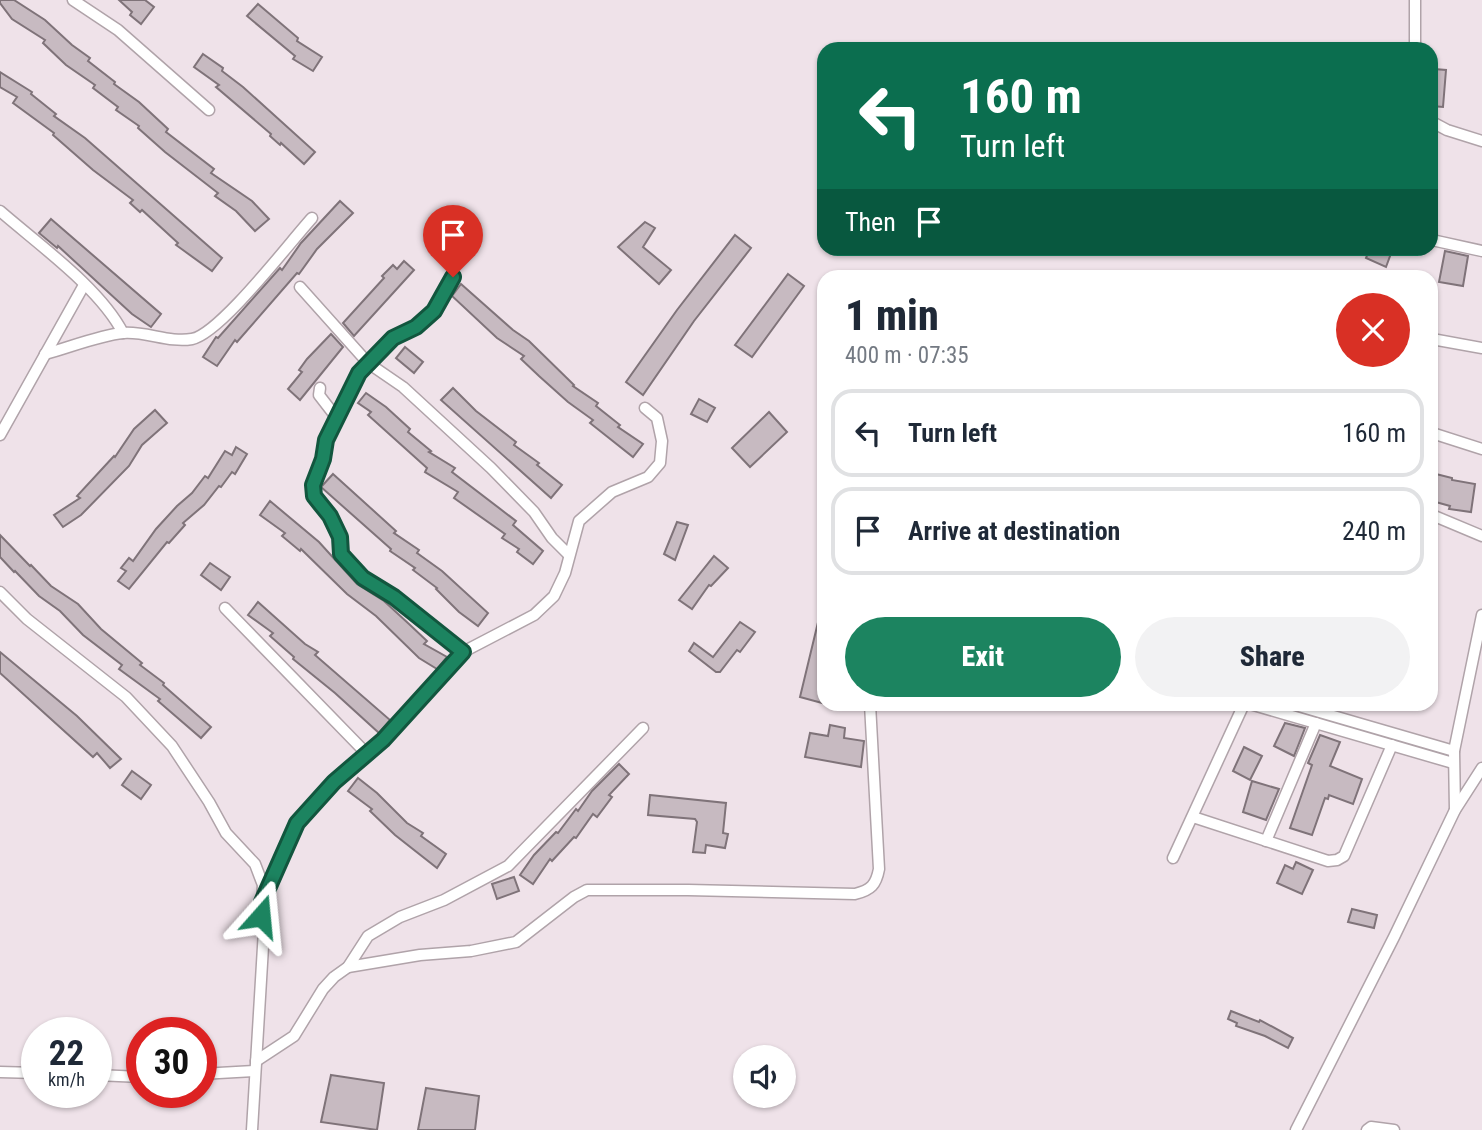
<!DOCTYPE html>
<html lang="en">
<head>
<meta charset="utf-8">
<style>
	:root { --surface:#fff; --page:#f2f2f3; --text:#1f2937; --muted:#747a83; --line:#e0e1e3; --accent:#1c8460 }
	body { margin:0; font-family:"Roboto Condensed",sans-serif; background:var(--page); color:var(--text); height:100vh; display:flex; flex-direction:column; font-size:26px; white-space:nowrap }
	* { box-sizing:border-box; margin:0 }
	p { font-size:23px; color:var(--muted) }
	.icon { flex:none; width:38px; height:38px; fill:none; stroke:currentColor; stroke-width:2; stroke-linecap:round; stroke-linejoin:round }
	.map { position:relative; flex:1; overflow:hidden }
	.drawer { position:absolute; left:817px; top:270px; width:621px; height:441px; display:flex; flex-direction:column; background:var(--surface); border-radius:21px; box-shadow:0 2px 5px #0004 }
	.drawer>* { flex:none }
	.guide { position:absolute; left:817px; top:42px; width:621px; height:214px; border-radius:21px; box-shadow:0 2px 5px #0004; background:#0b6e4f; color:#fff; overflow:hidden }
	.fabs { position:absolute; left:733px; top:1045px; display:grid; gap:14px }
	.fabs a { display:grid; place-items:center; width:63px; height:63px; border-radius:50%; background:var(--surface); box-shadow:0 2px 5px #0004; font-size:35px }
	.speed { position:absolute; left:21px; top:1017px; display:flex; gap:14px; font-size:35px; font-weight:700; text-align:center }
	.speed>* { display:grid; place-content:center; width:91px; height:91px; border-radius:50%; background:var(--surface); box-shadow:0 2px 5px #0004; line-height:1 }
	.speed small { font-size:18px; font-weight:400 }
	.speed .limit { border:10px solid #d22; background:#fff; color:#111 }
	.pin { position:absolute; display:grid; place-items:center; width:60px; height:60px; color:#fff; margin:-72px -30px; border-radius:50% 50% 50% 0; rotate:-45deg; box-shadow:0 0 7px #0007 }
	.pin .icon { rotate:45deg }
	.me { position:absolute; width:77px; margin:-38px; rotate:18deg; stroke-linejoin:round; filter:drop-shadow(0 0 5px #0008) }
	.turn { display:flex; align-items:center; gap:24px; height:147px; padding:0 28px; font-size:32px }
	.turn .icon { width:91px; height:91px; stroke-width:2.5 }
	.turn b { display:block; font-size:49px; line-height:60px }
	.then { display:flex; align-items:center; height:66px; padding:0 28px; background:#0003; gap:14px; font-size:26px }
	.round { display:grid; place-items:center; flex:none; width:74px; height:74px; border-radius:37px; background:var(--page) }
	.overview { display:flex; align-items:center; justify-content:space-between; height:119px; padding:0 28px }
	h1 { font-size:42px; font-weight:800; line-height:52px }
	.action { display:flex; gap:14px; margin-top:auto; padding:14px 28px }
	.action a { flex:1; height:80px; border-radius:42px; background:var(--accent); color:#fff; font-size:28px; font-weight:800; line-height:80px; text-align:center }
	.action a+a { background:var(--page); color:var(--text) }
	ul { padding:0; list-style:none }
	li { display:flex; align-items:center; gap:21px; height:88px; margin:0 14px 10px; padding:0 14px; border:4px solid var(--line); border-radius:21px }
	li div { flex:1 }
	li b { display:block; font-size:26px }
	li em { font-style:normal }
	.map>svg:first-child { display:block }
	.building { fill:#c7bac1; stroke:#7f7379; stroke-width:2 }
	.lines { fill:none; stroke-linecap:round; stroke-linejoin:round }
	.street-casing { stroke:#b0a3a9; stroke-width:13 }
	.street { stroke:#fff; stroke-width:10 }
	.route-casing { stroke:#12563e; stroke-width:18 }
	.route { stroke:#1c8460; stroke-width:12 }
</style>
</head>
<body>
<div class="map">
<svg width="1482" height="1130" viewBox="0 0 1482 1130">
	<rect width="100%" height="100%" fill="#efe2e9"/>
	<g class="building">
		<polygon points="0,0 14,0 45,20 72,45 90,58 88,61 115,82 114,84 139,102 168,129 166,132 214,169 211,173 252,201 269,219 255,231 236,211 215,196 218,193 165,152 138,128 139,126 116,110 118,107 93,88 95,85 66,65 43,43 45,40 12,19 0,3"/>
		<polygon points="119,0 145,0 154,7 141,24 130,15 132,12"/>
		<polygon points="258,4 298,38 297,41 322,57 313,71 293,59 295,56 247,16"/>
		<polygon points="203,54 223,68 222,71 243,87 315,152 304,164 281,143 280,145 270,136 271,134 216,87 219,85 194,67"/>
		<polygon points="1434,69 1446,70 1443,107 1432,106"/>
		<polygon points="0,72 32,92 31,94 56,114 54,116 85,138 222,258 212,271 176,245 178,243 142,210 140,212 130,203 133,200 93,170 53,135 54,133 13,103 17,97 0,87"/>
		<polygon points="340,201 353,213 317,249 299,274 297,273 237,342 235,340 217,366 203,357 216,337 218,338 280,268 282,270 301,243"/>
		<polygon points="51,219 161,314 151,327 132,314 58,246 57,248 39,233"/>
		<polygon points="645,222 655,228 643,247 671,270 659,284 618,247"/>
		<polygon points="735,235 751,248 694,321 643,395 626,382 677,310"/>
		<polygon points="1370,248 1393,248 1386,267 1366,258"/>
		<polygon points="1445,251 1468,256 1463,286 1439,282"/>
		<polygon points="404,261 414,270 354,336 343,323 384,278 382,276 393,265 397,269"/>
		<polygon points="788,274 804,286 752,357 735,345"/>
		<polygon points="461,284 513,330 529,341 574,385 573,386 598,403 596,406 620,425 618,427 643,444 633,457 590,423 593,420 568,402 539,376 521,359 524,356 497,338 452,296"/>
		<polygon points="331,334 343,347 300,400 288,389 302,372 299,370 307,359"/>
		<polygon points="405,347 423,362 414,373 396,358"/>
		<polygon points="453,388 476,411 516,442 514,445 539,463 537,465 562,485 551,498 441,400"/>
		<polygon points="366,393 386,407 410,429 408,432 431,451 429,452 455,468 452,472 516,521 513,525 543,551 533,564 517,552 519,549 502,538 505,534 454,498 458,492 425,472 427,468 368,415 371,412 358,403"/>
		<polygon points="699,399 715,408 707,422 691,414"/>
		<polygon points="155,410 167,423 142,445 129,466 81,515 63,527 54,515 80,498 77,496 114,456 115,457 134,429"/>
		<polygon points="769,412 787,432 750,467 732,448"/>
		<polygon points="236,447 247,454 235,474 232,472 221,487 219,486 204,505 183,523 185,525 169,543 167,542 129,589 118,581 126,571 121,568 129,558 133,561 156,529 177,506 192,493 205,476 208,478 225,451 232,455"/>
		<polygon points="1432,473 1452,478 1452,480 1475,484 1471,512 1449,509 1450,506 1432,501"/>
		<polygon points="333,474 396,531 394,533 419,550 417,553 442,571 488,613 478,626 459,612 436,589 437,588 413,570 415,568 390,551 391,549 321,487"/>
		<polygon points="270,501 319,542 357,584 384,601 409,624 427,641 424,644 447,657 437,669 419,658 376,616 347,594 301,549 300,551 282,536 285,533 260,515"/>
		<polygon points="677,522 688,525 675,560 664,554"/>
		<polygon points="0,535 30,566 31,565 51,586 78,604 101,629 142,663 140,665 164,683 163,685 211,727 201,738 158,701 160,699 119,669 122,665 83,635 60,611 39,596 15,571 14,572 0,557"/>
		<polygon points="714,556 728,568 711,586 709,585 692,609 679,600"/>
		<polygon points="210,563 230,577 221,590 201,575"/>
		<polygon points="258,602 305,644 318,652 315,655 390,720 379,733 335,693 293,659 294,657 270,636 273,633 248,615"/>
		<polygon points="820,614 824,615 824,693 822,703 800,697"/>
		<polygon points="740,622 755,632 740,652 737,650 720,672 716,672 689,651 694,643 713,657"/>
		<polygon points="0,652 77,716 121,759 110,768 97,753 93,757 0,673"/>
		<polygon points="1285,723 1305,728 1294,756 1274,746"/>
		<polygon points="830,725 845,728 844,738 864,741 861,767 805,757 810,733 828,736"/>
		<polygon points="1320,735 1340,742 1330,766 1362,779 1353,804 1329,795 1328,799 1325,798 1312,835 1290,828 1312,765 1308,763"/>
		<polygon points="1244,747 1262,756 1250,780 1233,771"/>
		<polygon points="619,764 629,774 609,795 612,797 597,817 593,814 576,838 574,837 552,861 550,859 533,884 520,875 534,855 556,832 558,833 576,809 578,811 592,791"/>
		<polygon points="132,771 151,785 141,799 122,785"/>
		<polygon points="358,778 377,793 407,823 423,833 421,836 446,854 437,868 395,835 370,811 372,809 348,791"/>
		<polygon points="1252,781 1279,789 1266,820 1243,812"/>
		<polygon points="650,795 726,803 723,833 728,834 725,848 706,845 705,853 693,852 697,822 695,819 648,815"/>
		<polygon points="1296,862 1313,870 1302,894 1277,883 1285,865 1293,869"/>
		<polygon points="514,877 519,891 497,899 492,884"/>
		<polygon points="1352,909 1377,915 1374,928 1348,922"/>
		<polygon points="1231,1011 1259,1022 1260,1020 1293,1038 1288,1048 1265,1036 1236,1026 1237,1023 1228,1019"/>
		<polygon points="331,1075 384,1083 377,1130 321,1122"/>
		<polygon points="426,1088 479,1096 475,1130 418,1130"/>
	</g>
	<g class="lines">
		<defs>
			<g id="street">
				<polyline points="73,0 118,30 209,110"/>
				<polyline points="1415,0 1415,49"/>
				<polyline points="1432,122 1447,130 1482,141"/>
				<path d="M0 211C39 245 100 288 123 333"/>
				<polyline points="1432,240 1482,251"/>
				<polyline points="453,277 434,311 416,327 393,338 359,373 326,440 323,459 313,485 314,496 330,516 340,537 341,554 363,578 394,597 463,652"/>
				<polyline points="300,287 368,363 403,387 491,468 534,512 552,538 569,555"/>
				<polyline points="1432,339 1482,348"/>
				<path d="M45 354C68 348 100 335 123 333 146 331 169 343 192 339 220 334 290 242 312 218"/>
				<polyline points="320,388 319,395 336,417"/>
				<polyline points="1432,433 1482,449"/>
				<polyline points="0,435 84,285"/>
				<polyline points="1432,515 1482,536"/>
				<polyline points="0,592 27,619 126,697 172,746 209,802 226,833 255,864 263,885 261,916 264,930 252,1130"/>
				<polyline points="225,608 366,753"/>
				<polyline points="1250,704 1453,763"/>
				<polyline points="1292,704 1454,751"/>
				<polyline points="1455,810 1454,751 1482,615"/>
				<polyline points="1193,817 1328,861 1337,860 1344,856 1392,745"/>
				<polyline points="1266,841 1316,723"/>
				<polyline points="1173,858 1244,704"/>
				<polyline points="262,902 297,823 334,782 383,740 463,652 534,615 554,596 565,573 579,521 612,492 648,477 660,463 662,441 657,418 645,408"/>
				<path d="M348 967 420 955 471 951 516 942 574 897 587 890H688L855 894C871 890 876 885 879 869L870 704"/>
				<polyline points="256,1061 294,1036 323,989 334,977 348,967 368,936 400,917 444,900 508,866 643,728"/>
				<polyline points="0,1072 37,1073"/>
				<polyline points="201,1074 254,1071"/>
				<polyline points="96,1075 142,1077"/>
				<polyline points="1296,1130 1394,937 1455,810 1482,768"/>
				<polyline points="1367,1130 1371,1127 1394,1130"/>
			</g>
		</defs>
		<use href="#street" class="street-casing"/>
		<use href="#street" class="street"/>
	</g>
	<g class="lines">
		<defs>
			<polyline id="route" points="261,916 262,902 297,823 334,782 383,740 463,652 394,597 363,578 341,554 340,537 330,516 314,496 313,485 323,459 326,440 359,373 393,338 416,327 434,311 453,277"/>
		</defs>
		<use href="#route" class="route-casing"/>
		<use href="#route" class="route"/>
	</g>
</svg>
<div class="fabs">
<a><svg class="icon" aria-label="sound" viewBox="0 0 24 24"><path d="M4 9h4l5-4v14l-5-4H4zM17 9q2 3 0 6"/></svg></a>
</div>
<div class="speed"><div>22<small>km/h</small></div><div class="limit">30</div></div>
<div class="pin" style="left:453px;top:277px;background:#d93025"><svg class="icon" aria-label="arrive" viewBox="0 0 24 24"><path d="M6 21V4h12l-3 4 3 4H6"/></svg></div>
<svg class="me" style="left:261px;top:916px" viewBox="-20 -20 40 40"><path d="M0-17L14 15 0 8-14 15z" fill="#1c8460" stroke="#fff" stroke-width="4"/></svg>
<div class="guide">
<div class="turn"><svg class="icon" aria-label="left" viewBox="0 0 24 24"><path d="M17 20v-9H6M10 6l-5 5 5 5"/></svg><div><b>160 m</b>Turn left</div></div>
<div class="then">Then<svg class="icon" aria-label="arrive" viewBox="0 0 24 24"><path d="M6 21V4h12l-3 4 3 4H6"/></svg></div>
</div>
<section class="drawer">
<div class="overview"><div><h1>1 min</h1><p>400 m · 07:35</p></div><a class="round" style="background:#d93025;color:#fff"><svg class="icon" aria-label="close" viewBox="0 0 24 24"><path d="M6 6l12 12M18 6L6 18"/></svg></a></div>
<ul>
<li><svg class="icon" aria-label="left" viewBox="0 0 24 24"><path d="M17 20v-9H6M10 6l-5 5 5 5"/></svg><div><b>Turn left</b></div><em>160 m</em></li>
<li><svg class="icon" aria-label="arrive" viewBox="0 0 24 24"><path d="M6 21V4h12l-3 4 3 4H6"/></svg><div><b>Arrive at destination</b></div><em>240 m</em></li>
</ul>
<div class="action"><a>Exit</a><a>Share</a></div>
</section>
</div>
</body>
</html>
